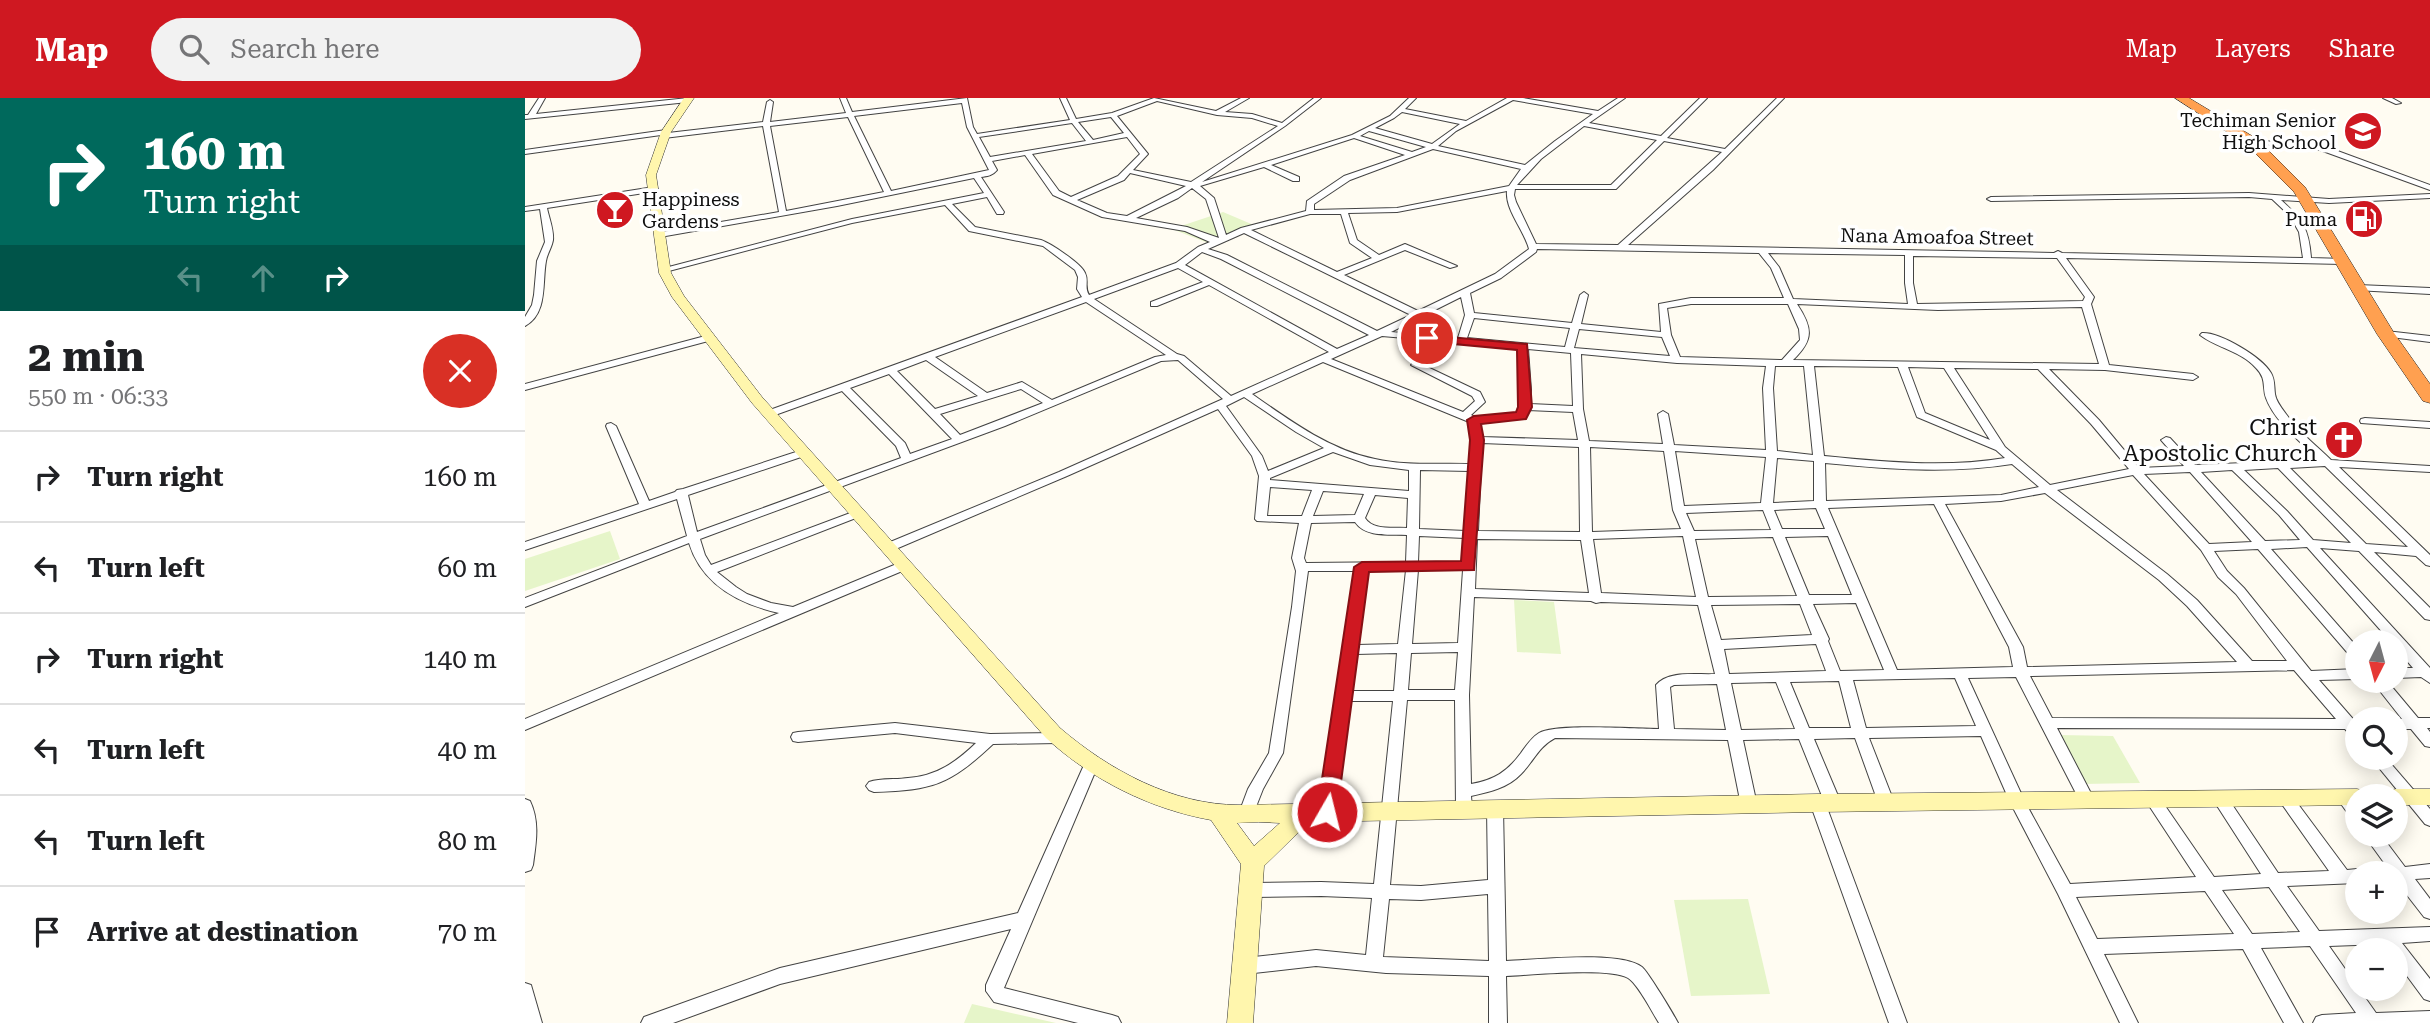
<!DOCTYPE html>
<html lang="en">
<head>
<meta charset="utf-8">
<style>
	:root { --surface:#fff; --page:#f2f2f2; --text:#202124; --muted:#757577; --line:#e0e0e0; --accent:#cf1821 }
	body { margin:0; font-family:"Roboto Serif",serif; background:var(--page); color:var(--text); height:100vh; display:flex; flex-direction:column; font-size:26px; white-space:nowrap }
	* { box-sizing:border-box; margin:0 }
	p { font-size:23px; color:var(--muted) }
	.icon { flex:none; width:38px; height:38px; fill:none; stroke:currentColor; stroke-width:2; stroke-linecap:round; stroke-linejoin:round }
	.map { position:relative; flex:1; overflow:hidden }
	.side { display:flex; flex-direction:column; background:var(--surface); width:525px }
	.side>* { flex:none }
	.top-card { background:#00695c; color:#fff; overflow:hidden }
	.needle { width:46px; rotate:186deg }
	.controls { position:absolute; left:1820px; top:532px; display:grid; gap:14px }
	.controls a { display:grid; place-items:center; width:63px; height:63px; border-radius:50%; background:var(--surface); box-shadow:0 4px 18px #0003; font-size:35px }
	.pin { position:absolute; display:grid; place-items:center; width:60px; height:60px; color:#fff; margin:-30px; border:4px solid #fff; border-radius:50%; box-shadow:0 2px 7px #0007 }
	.me { position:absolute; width:77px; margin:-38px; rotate:8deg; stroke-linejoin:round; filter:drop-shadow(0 0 5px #0008) }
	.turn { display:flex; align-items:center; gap:24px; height:147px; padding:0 28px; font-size:32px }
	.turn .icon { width:91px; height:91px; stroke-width:2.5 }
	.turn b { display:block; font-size:49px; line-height:60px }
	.lanes { display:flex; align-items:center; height:66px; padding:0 28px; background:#0003; justify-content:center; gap:35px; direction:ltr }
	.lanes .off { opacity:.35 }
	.round { display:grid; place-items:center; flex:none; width:74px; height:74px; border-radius:37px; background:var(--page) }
	.head { display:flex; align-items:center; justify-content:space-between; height:119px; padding:0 28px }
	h1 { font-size:42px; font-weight:700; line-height:52px }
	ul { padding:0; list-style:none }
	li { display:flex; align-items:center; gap:21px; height:91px; padding:0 28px; border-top:2px solid var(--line) }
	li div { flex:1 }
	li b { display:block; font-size:26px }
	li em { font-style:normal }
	header { display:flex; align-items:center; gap:42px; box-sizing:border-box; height:98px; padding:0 35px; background:var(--accent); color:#fff }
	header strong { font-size:33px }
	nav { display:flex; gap:38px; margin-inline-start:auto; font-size:24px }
	.search { width:490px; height:63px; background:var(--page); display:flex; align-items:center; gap:18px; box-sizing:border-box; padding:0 24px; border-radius:38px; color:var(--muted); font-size:26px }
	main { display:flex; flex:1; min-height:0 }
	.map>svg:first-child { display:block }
	.pitch { fill:#e6f5c9 }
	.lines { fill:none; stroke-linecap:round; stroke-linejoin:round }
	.street-casing { stroke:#434343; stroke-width:2 }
	.secondary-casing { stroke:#323232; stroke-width:1 }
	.highway-casing { stroke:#212121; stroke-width:1 }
	.street { fill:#fff; fill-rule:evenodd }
	.secondary { fill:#fff6ad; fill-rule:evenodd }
	.highway { fill:#ffa050; fill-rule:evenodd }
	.route { fill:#cf1821; stroke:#871015; stroke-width:2 }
	.labels { text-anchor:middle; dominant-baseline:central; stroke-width:7; stroke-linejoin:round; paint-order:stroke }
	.far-poi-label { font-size:19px; fill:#101010; stroke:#fff; text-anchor:end }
	.far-street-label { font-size:19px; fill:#101010; stroke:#fff }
	.poi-label { font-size:23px; fill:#101010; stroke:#fff; text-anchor:end }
</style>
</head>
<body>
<header>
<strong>Map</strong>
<div class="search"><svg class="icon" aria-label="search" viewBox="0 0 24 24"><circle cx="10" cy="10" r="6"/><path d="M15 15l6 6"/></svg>Search here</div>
<nav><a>Map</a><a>Layers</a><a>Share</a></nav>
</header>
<main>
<section class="side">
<div class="top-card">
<div class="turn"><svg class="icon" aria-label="right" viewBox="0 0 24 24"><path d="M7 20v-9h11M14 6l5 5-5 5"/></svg><div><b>160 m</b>Turn right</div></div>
<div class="lanes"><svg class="icon off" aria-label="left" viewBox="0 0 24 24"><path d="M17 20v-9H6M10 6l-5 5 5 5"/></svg><svg class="icon off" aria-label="ahead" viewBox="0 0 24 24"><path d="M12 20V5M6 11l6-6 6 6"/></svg><svg class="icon" aria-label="right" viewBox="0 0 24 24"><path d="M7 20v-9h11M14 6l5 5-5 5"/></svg></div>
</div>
<div class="head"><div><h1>2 min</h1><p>550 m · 06:33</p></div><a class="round" style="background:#d93025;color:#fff"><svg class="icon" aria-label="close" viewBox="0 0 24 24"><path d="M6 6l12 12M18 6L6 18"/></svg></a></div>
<ul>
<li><svg class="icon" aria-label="right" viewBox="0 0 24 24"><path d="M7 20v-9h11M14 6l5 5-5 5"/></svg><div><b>Turn right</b></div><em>160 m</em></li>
<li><svg class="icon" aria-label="left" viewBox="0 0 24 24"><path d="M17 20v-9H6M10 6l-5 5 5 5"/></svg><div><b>Turn left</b></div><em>60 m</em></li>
<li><svg class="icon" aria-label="right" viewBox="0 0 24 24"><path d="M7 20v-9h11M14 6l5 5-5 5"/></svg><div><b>Turn right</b></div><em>140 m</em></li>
<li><svg class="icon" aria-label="left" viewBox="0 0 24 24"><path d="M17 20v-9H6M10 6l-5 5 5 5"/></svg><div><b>Turn left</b></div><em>40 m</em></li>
<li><svg class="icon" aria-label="left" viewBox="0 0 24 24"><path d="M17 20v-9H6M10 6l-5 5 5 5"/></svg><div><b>Turn left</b></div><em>80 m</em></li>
<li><svg class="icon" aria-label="arrive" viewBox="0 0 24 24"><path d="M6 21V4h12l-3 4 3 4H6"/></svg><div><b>Arrive at destination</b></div><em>70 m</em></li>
</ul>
</section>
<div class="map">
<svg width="1905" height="925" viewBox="0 0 1905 925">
	<rect width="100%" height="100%" fill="#fffcf2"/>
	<g class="pitch">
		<polygon points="698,114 731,128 683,145 647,131"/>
		<polygon points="85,433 95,461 0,493 0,461"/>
		<polygon points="989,502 1029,504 1036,556 992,554"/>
		<polygon points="1534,637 1588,638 1615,685 1557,686"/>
		<polygon points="1223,801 1245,896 1166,898 1149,802"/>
		<polygon points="447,906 531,925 439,925"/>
	</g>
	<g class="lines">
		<defs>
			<g id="street">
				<polygon points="14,0 20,0 11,16 163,0 166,2 163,4 0,21 0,17 3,17"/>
				<path d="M315 0H321L327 14 442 0 448 29 452 36 545 22 535 0H541L551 21 587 15 629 0 691 13 716 0H724L700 14 727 16 757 25 789 0H796L760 28 677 84 827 37 865 18 884 0H891L880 11 941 23 982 0H998L1073 13 1093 0H1100L1064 25 1136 38 1175 0H1182L1142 40 1200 51 1252 0H1259L1188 72 1103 147 1529 155 1533 153 1537 155 1778 160 1774 134 1765 118 1747 101 1724 99 1466 103 1462 101 1466 99 1724 95 1804 101 1905 96V100L1804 105 1756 102C1777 121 1784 130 1786 160L1820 161 1821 163 1817 166 1541 160 1569 199 1566 206 1584 267 1668 276 1673 279 1668 282 1580 272 1524 271 1574 322 1614 370 1659 368 1636 342 1641 339 1645 340 1670 367 1794 362C1777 345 1749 323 1741 300 1737 289 1742 281 1731 270 1716 253 1692 250 1675 237L1677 235C1695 234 1737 259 1746 275 1750 282 1749 288 1750 296 1751 304 1759 313 1764 320 1775 335 1793 349 1806 362L1905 368V374L1814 369 1905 457V468L1901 467 1891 458 1849 454 1905 510V522L1900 521 1834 453 1795 450 1905 570V585L1896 579 1871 580V570H1888L1871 550V544H1866L1782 449 1746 451 1832 549V562L1827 560 1733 451 1689 453 1702 473 1719 490 1786 573 1832 571V581L1794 582 1828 621H1832V640L1827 639 1820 631 1532 630 1570 703 1567 707 1562 709 1557 707 1491 579 1443 580 1500 704 1545 786 1671 779 1621 703 1624 699 1629 697 1634 699 1689 779 1736 776 1689 703 1692 699 1697 697 1702 699 1753 775 1804 773 1754 702 1757 698 1762 696 1767 698 1822 772 1832 771 1839 775H1832V785L1762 788 1794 833 1905 829V843L1877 845 1905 881V903L1899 901 1871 863V852H1863L1858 846 1804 848 1832 888V891H1834L1851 915 1905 913V925H1788L1791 919 1797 917 1831 915 1785 848 1736 850 1778 925H1759L1718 851 1579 856 1613 925H1595L1533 796 1485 704 1456 638 1344 640 1369 704 1366 708 1361 710 1356 708 1353 704 1330 640 1289 641 1316 705 1313 709 1308 711 1301 707 1382 925H1364L1285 705 1288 701 1293 699 1299 703 1274 641 1218 642 1232 707 1229 711 1224 713 1219 711 1216 707 1203 642 1030 640C1014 648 1008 664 996 676 983 690 964 694 946 698L947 710 944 714 939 716 934 714 931 710 930 602H882L865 787 896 788 963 782 962 710 965 706 970 704 975 706 978 710 981 863C1010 862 1095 852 1117 869 1123 874 1149 917 1153 925H1134C1127 914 1113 886 1103 880 1085 869 1005 877 981 878L982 925H964V878L861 875 791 868 720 876 714 873 711 868 714 863 720 860 791 852 841 857 847 800 796 798 726 799 720 797 718 792 720 787 726 785 796 784 849 786 868 603H825L810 714 807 718 802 720 797 718 794 714 830 473H783L758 655 738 691 727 719 722 721 717 719 714 715 723 691 744 655 767 509 771 473 767 460 774 425 732 423 730 421 734 378 727 358 693 311 542 378 366 453 362 454 356 450 358 447 534 374 698 301 653 262 636 263 480 328 175 441 180 457 186 467 328 414H336L338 416 336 418 192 474 211 489 222 496 246 505 268 509 374 465 378 464 384 468 382 471 0 632V621L254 515C214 506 177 487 164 445L0 509V500L162 438 152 401 0 452V444L114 406 81 328 82 326 86 325 91 328 124 403 150 394 152 392 158 391 274 353H282L283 355 282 357 163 397 172 434 376 360 371 348 317 293 250 317H242V313L557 199 552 191 553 179 550 172 518 148 444 133 420 107 327 125 140 174 136 171 327 121 459 95 449 80 312 108 135 139H132V135L254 114 238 28 139 40 137 39 136 37 0 56V52L141 32 143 33V35L238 24 242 4 245 2 248 4 245 24 321 15ZM988 2 1068 16 1030 43 1000 67 913 48 931 33ZM632 3 692 17 727 20 753 28 666 84 608 72 623 56 592 18ZM437 5 442 29 464 72 366 93 329 18ZM877 14 935 26 907 46 850 30 869 20ZM323 19 359 94 261 113 245 28ZM586 19 599 35 568 42 553 24ZM547 25 561 43 465 59 454 39ZM1059 28 1132 42 1086 87H992L1016 61ZM844 33 901 49 887 54 835 38ZM602 39 615 56 593 78 546 99 534 93 507 56ZM829 40 880 57 819 78 782 103 781 113 716 130 701 137 689 100 675 88 739 69 768 83H774V79L746 67ZM1139 43 1197 54 1093 147 1011 146 991 104 989 97 990 91H1091ZM908 51 996 71 984 88 872 110 789 112V106L825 82ZM500 57 528 97 577 119 660 133 685 144 673 149 651 165 564 197C559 189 564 183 560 175 557 166 525 145 516 142L450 129 427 106 462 99 472 116H478L479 114 456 79C462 78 467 78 472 72L467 63ZM605 75 661 88 602 118 582 115 552 102 599 82ZM667 90 681 101 694 140 662 129 611 120 653 100ZM982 93C980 112 999 132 1004 151L970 176 893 213 819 177 880 152 925 170 932 168 880 146 854 157 832 142 823 115 872 114ZM785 116H816L825 145 847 160 812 174 726 132ZM719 135 886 217 852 233 702 157 683 151ZM1012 151 1234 155 1246 170 1259 200H1166L1134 206 1136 234 1056 226 1063 197 1059 194 1055 197 1047 225 949 215 945 195 976 180 1011 154ZM677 154 696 161 844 237 812 251 660 167ZM1243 155 1380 157V185L1383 206 1268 201 1254 169ZM1388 158 1532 160 1560 199 1558 203 1392 206 1388 185ZM653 170 678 184 626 204V208H632L684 187 804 254 706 298 659 258 652 256 569 201ZM936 199 940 217 933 240 866 234ZM561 204 641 257 630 259 527 302 497 284 462 295 410 259ZM1166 206H1263L1274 231 1275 242 1257 262 1155 259 1146 237 1142 210ZM1272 206 1413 212 1557 209 1574 266 1268 262C1289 242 1288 230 1272 206ZM949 220 1045 230 1040 249 942 240ZM1054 231 1137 239 1145 258 1049 250ZM857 238 993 250 996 292 992 315 950 319 946 317 960 304 955 294 894 265H888L886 267 947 298 950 303 938 314 806 261ZM1003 251 1046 255 1048 308 1005 306 1006 292ZM1056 256 1152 265 1241 268 1238 290 1241 352 1149 347 1143 316 1138 313 1133 316 1138 346 1064 343 1058 311ZM401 262 453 298 410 311 372 273ZM798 264 944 324 947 342 945 366C912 365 881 368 850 361 805 352 764 322 727 296ZM1250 268H1279L1288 357 1252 353 1248 290ZM1289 268 1373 269 1392 319 1471 352 1480 360C1420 370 1360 364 1299 358ZM1383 269 1419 270 1465 342 1400 315ZM1429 270 1513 271 1566 326 1604 371 1525 387 1480 349ZM364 276 427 341 385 356 380 345 325 290ZM496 291 518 305 435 337 415 316ZM719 299 771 334 799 350 743 373 737 358 701 308ZM1003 312 1048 314 1053 342 957 339 955 325 1000 320ZM957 345 1054 349 1055 434 953 433ZM1065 349 1139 353 1148 412 1156 431 1067 434ZM1150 353 1241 359 1236 405 1159 408ZM808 354 845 367 884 372V393L745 382V380ZM1252 360 1289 363V403L1248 405ZM1300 365C1362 371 1424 376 1487 366L1514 389 1476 397 1301 403ZM1800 368 1883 449 1841 446 1765 370ZM1753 370 1826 445 1788 442 1762 413 1719 372ZM895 372 945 373 941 433 894 431ZM1707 372 1754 417 1775 442 1740 443 1676 374ZM1665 374 1727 444 1684 446 1619 376ZM1608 377 1676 452 1693 479 1711 496 1762 563H1727L1672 502 1642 476 1532 392ZM745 389 787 392 777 418H742ZM798 393 839 396 830 417 788 418ZM1520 395 1634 482 1662 508 1712 564 1502 569 1498 549 1420 406 1476 403ZM850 397 883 400 882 430C869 429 848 433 840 420ZM1409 406 1484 549 1488 569 1372 572 1303 410ZM1291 410 1300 431H1257L1249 412ZM1238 412 1246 432 1169 433 1161 415ZM830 424C841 440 865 436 882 437L881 464 781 465 779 460 786 425ZM894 438 940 440 939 464H893ZM1158 438 1171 499 1076 495 1068 441ZM1303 438 1327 497H1284L1260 439ZM1248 439 1272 498 1183 499 1170 441ZM952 441 1056 442 1064 495 950 491ZM881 472 873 546 832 547 843 473ZM893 472H938L933 545 887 546ZM949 499 1066 503 1071 505 1076 504 1173 507 1190 576C1171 577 1144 572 1131 587L1134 631C1110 631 1032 625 1014 635 1006 640 1001 648 996 655 982 674 969 682 946 686L944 597ZM1331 505 1359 572 1315 573 1303 543 1304 541 1288 506ZM1275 506 1287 537 1196 542 1186 507ZM1291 546 1301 573 1204 576 1199 551ZM933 554 930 592H883L886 555ZM872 555 869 593H826L831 556ZM1769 572 1811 621 1527 620 1505 578ZM1430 580 1451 628 1341 630 1328 582ZM1314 583 1326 630H1284L1265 584ZM1251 584 1270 631 1216 632 1206 585ZM1192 586 1201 632 1149 631 1145 589 1149 587ZM1744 789 1775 834 1727 836 1697 792ZM1680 793 1709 836 1572 841 1551 799ZM963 796 964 863 858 859 864 801 896 802Z"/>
				<polygon points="1858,0 1867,0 1876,5 1871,6"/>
				<polygon points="1727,42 1799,48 1905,87 1905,92 1795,52 1725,45 1723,44"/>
				<path d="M129 89 133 91 132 93 22 110C24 120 29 132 28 142 27 149 22 156 21 163 17 184 23 216 0 228V219L7 207 9 197 12 163 20 144 15 111 0 113V109Z"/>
				<polygon points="1833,187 1905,190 1905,196 1830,192 1829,190"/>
				<polygon points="1861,233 1905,238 1905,244 1858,238 1858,234"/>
				<polygon points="184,237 189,240 187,242 0,292 0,286"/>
				<polygon points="1840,320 1905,324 1905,330 1836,325 1835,323 1836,321"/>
				<polygon points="1847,583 1862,583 1893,620 1905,620 1905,630 1902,630 1905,634 1905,649 1900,648 1886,631 1871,631 1869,621 1877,621"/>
				<path d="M370 625 465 636 533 635 538 636 540 640 538 644 533 645 468 646C424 687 409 692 349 694L344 692 341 688 344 684C356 680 370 682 383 680 412 678 431 664 451 645L370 635 273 644 268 643 266 639 268 635 273 634Z"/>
				<polygon points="1846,660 1861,660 1905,711 1905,728 1900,726"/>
				<polygon points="566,661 571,663 573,667 479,890 587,917 593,919 596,925 553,925 469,904 461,893 461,887 486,831 255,886 148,925 116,925 119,919 255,870 493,815 559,667 561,663"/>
				<path d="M1819 693C1833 698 1832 711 1832 723L1827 721 1811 699 1814 695Z"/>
				<path d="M0 701 5 703C15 724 11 745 8 767L6 772 0 774Z"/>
				<polygon points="1839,737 1856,737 1880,769 1905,766 1905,780 1890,781 1905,801 1905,821 1899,819 1871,783 1871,775 1863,775 1865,773"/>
				<polygon points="0,885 6,887 17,925 0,925"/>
			</g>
			<g id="secondary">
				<path d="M159 0H169L146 34 131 77 146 175 159 198 237 299 535 630C584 672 648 707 714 707L1293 696 1832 691 1840 693 1842 698H1832V707L1293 714 784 724 739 768 728 925H702L716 766 686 722C625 711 567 682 521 640L227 305 147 199 134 175 121 77 136 34ZM734 724 755 725 729 748 712 725Z"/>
				<polygon points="1871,691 1905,691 1905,707 1871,707 1871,698 1861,698 1863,693"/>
			</g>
			<polygon id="highway" points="1650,0 1664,0 1732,41 1780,89 1869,235 1905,286 1905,305 1898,303 1852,236 1769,94 1722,47"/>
		</defs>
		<use href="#street" class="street-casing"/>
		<use href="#secondary" class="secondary-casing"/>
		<use href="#highway" class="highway-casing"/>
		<use href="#street" class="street"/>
		<use href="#secondary" class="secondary"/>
		<use href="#highway" class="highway"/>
	</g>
	<polygon class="route" points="902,237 1002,246 1007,309 1001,321 956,326 959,342 949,472 844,474 812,714 809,720 802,722 795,720 792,714 829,469 837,464 936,463 945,342 942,322 949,318 991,314 993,309 992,252 897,243 897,238"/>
	<defs>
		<symbol id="school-disc" viewBox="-11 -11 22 22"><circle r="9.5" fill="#cf1821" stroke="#fff"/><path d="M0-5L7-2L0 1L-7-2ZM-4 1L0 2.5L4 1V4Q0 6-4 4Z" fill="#fff"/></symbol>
		<symbol id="bar-disc" viewBox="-11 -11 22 22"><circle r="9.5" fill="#cf1821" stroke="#fff"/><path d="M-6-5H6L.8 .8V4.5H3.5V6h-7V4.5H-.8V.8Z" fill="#fff"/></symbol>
		<symbol id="fuel-disc" viewBox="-11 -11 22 22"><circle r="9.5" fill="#cf1821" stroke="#fff"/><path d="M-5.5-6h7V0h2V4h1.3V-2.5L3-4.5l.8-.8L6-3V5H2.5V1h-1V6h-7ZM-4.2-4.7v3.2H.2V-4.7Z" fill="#fff"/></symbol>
		<symbol id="church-disc" viewBox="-11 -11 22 22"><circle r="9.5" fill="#cf1821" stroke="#fff"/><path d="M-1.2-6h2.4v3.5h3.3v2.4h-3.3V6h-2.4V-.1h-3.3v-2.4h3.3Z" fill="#fff"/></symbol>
	</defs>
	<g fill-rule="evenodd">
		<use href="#school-disc" x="1816" y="11" width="44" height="44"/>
		<use href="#bar-disc" x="68" y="90" width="44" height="44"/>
		<use href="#fuel-disc" x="1817" y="99" width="44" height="44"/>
		<use href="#church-disc" x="1797" y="320" width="44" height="44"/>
	</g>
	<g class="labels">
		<g class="far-poi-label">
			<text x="1811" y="22">Techiman Senior<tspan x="1811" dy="22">High School</tspan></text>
			<text x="117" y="101" text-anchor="start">Happiness<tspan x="117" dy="22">Gardens</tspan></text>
			<text x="1812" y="121">Puma</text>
		</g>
		<g class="far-street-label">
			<text transform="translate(1412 139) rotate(1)">Nana Amoafoa Street</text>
		</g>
		<g class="poi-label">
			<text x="1792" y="329">Christ<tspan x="1792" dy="26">Apostolic Church</tspan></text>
		</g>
	</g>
</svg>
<div class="controls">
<a><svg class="needle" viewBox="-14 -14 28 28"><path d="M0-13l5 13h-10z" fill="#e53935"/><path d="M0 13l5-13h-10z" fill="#757577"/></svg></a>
<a><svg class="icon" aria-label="search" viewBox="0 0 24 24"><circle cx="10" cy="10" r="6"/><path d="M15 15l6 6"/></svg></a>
<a><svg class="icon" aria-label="layers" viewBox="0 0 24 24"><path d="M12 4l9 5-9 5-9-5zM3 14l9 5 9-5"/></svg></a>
<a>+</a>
<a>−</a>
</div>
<div class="pin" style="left:902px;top:240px;background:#d93025"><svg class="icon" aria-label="arrive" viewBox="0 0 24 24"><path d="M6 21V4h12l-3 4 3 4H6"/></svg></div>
<svg class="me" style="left:802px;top:714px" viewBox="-20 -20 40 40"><circle r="17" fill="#cf1821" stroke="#fff" stroke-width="3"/><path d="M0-11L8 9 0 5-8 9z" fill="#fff"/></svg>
</div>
</main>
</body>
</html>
